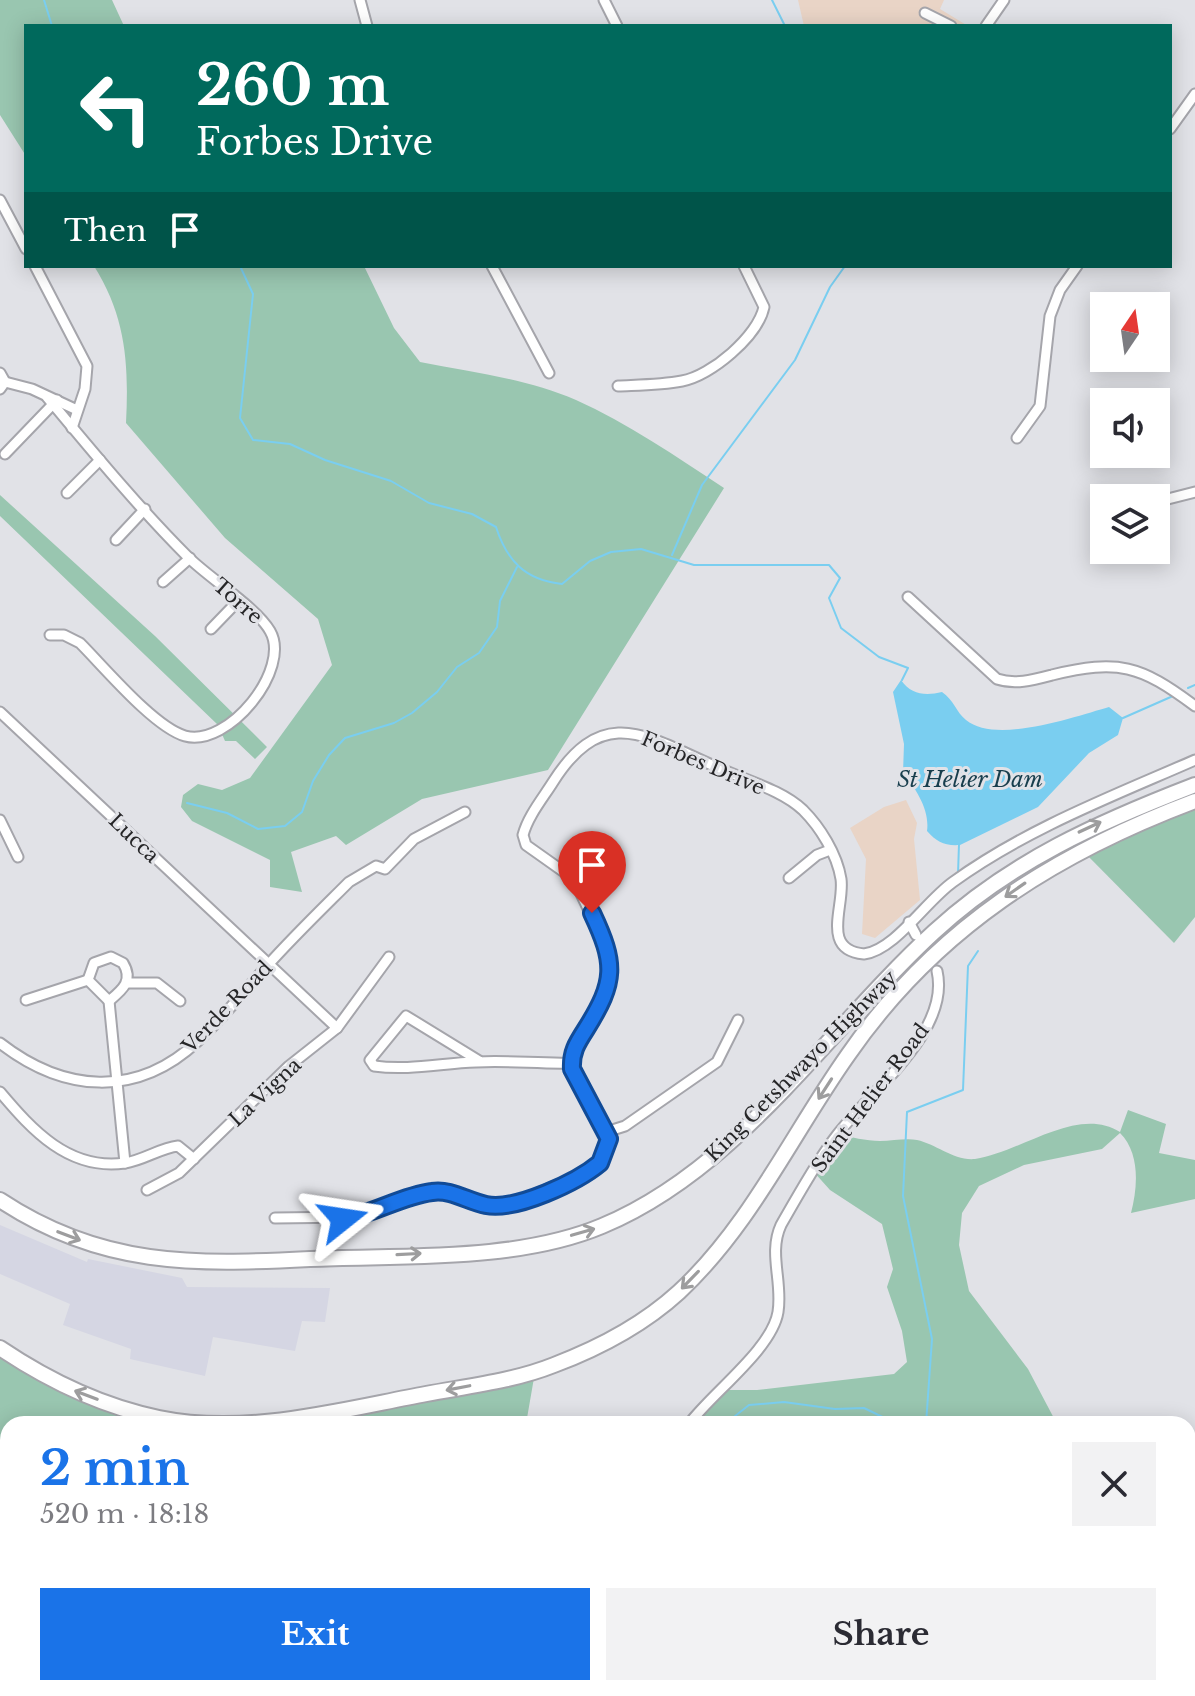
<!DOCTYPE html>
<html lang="en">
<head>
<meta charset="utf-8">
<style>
	:root { --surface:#fff; --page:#f2f2f3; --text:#2b2b33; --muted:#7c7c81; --accent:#1a73e8 }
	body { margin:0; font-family:"Libre Baskerville",serif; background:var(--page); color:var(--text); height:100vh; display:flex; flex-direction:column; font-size:30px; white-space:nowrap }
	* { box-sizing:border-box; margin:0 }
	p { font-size:26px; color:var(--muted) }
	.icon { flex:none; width:44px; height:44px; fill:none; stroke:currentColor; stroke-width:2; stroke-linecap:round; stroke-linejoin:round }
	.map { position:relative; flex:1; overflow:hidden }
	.side { position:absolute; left:0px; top:1416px; width:1196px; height:280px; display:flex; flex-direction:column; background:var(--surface); border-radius:24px 24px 0 0; box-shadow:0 4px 20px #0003 }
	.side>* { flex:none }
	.top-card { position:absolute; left:24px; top:24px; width:1148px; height:244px; border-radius:0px; box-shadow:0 4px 20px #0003; background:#00695c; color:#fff; overflow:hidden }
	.needle { width:52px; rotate:13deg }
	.tools { position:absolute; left:1090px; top:292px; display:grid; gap:16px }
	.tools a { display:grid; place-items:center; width:80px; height:80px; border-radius:0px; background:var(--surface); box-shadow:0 4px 20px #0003; font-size:40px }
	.pin { position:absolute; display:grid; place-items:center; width:68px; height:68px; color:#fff; margin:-82px -34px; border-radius:50% 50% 50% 0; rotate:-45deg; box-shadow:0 0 8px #0007 }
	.pin .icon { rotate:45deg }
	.me { position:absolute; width:88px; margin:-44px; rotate:75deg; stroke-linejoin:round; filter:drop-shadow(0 0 6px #0008) }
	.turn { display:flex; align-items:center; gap:28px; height:168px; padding:0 40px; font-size:36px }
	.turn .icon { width:104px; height:104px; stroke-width:2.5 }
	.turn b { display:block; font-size:56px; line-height:68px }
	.then { display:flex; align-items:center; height:76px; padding:0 40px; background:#0003; gap:16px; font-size:30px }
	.round { display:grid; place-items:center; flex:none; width:84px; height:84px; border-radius:0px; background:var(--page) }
	.head { display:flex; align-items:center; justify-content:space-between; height:136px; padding:0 40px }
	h1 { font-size:48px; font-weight:700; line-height:60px; color:var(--accent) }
	.cta { display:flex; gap:16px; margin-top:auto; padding:16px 40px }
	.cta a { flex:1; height:92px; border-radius:0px; background:var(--accent); color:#fff; font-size:32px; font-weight:700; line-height:92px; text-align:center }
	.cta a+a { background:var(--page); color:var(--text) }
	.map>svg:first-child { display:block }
	.commercial { fill:#e9d4c6 }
	.built { fill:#d5d6e3 }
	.green { fill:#99c6b0 }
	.water { fill:#7acef0 }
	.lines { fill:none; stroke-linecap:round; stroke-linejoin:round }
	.stream { stroke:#7acef0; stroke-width:2 }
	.minor-casing { stroke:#a5a5ab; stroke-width:13 }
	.highway-casing { stroke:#a5a5ab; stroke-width:18 }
	.minor { stroke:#fff; stroke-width:9 }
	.highway { stroke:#fff; stroke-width:14 }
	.oneway { stroke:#9d9d9e }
	.route-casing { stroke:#114b97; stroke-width:20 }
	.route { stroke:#1a73e8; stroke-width:14 }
	.labels { text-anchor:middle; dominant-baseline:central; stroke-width:6; stroke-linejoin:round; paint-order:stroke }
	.street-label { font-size:20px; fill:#262628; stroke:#e1e2e7 }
	.water-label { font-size:22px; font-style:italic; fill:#183e4d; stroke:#e1e2e7 }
</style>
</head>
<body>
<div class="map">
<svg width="1195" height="1696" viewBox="0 0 1195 1696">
	<rect width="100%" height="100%" fill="#e1e2e7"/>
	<g class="commercial">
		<polygon points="798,0 944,0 940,9 968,26 942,26 936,22 933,26 804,26"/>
		<polygon points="906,800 917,823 914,839 920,900 875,938 862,934 866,859 850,828 884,807"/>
	</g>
	<polygon class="built" points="0,1225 87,1262 88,1259 182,1278 187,1287 330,1288 325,1322 302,1321 295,1351 213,1337 205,1376 130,1359 131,1349 63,1325 70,1304 0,1274"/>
	<g class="green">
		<polygon points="0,0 112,0 124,26 26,26 26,156 0,115"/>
		<path d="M94 266H364L394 328 420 362C472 372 527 379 576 400 627 423 677 457 724 488L548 770 422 799 346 845 336 836 291 852 302 892 270 887V860L192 821 181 807 183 795 198 784 222 790 250 778 332 665 318 619 225 538 126 423C129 364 126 317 94 266Z"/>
		<polygon points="0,495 155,636 267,747 255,759 236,741 225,741 218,725 0,516"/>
		<polygon points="1195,801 1195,917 1174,943 1082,850"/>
		<path d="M1128 1110 1166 1124 1159 1153 1195 1160V1199L1131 1213C1138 1186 1140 1153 1120 1133L1102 1149 1024 1165 979 1186 962 1213 959 1245 969 1291 1028 1369 1057 1424H689L718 1390H757L894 1374 907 1362 902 1331 887 1287 893 1269 882 1224 830 1190 813 1171 837 1134C851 1137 866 1141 880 1141 892 1141 906 1138 917 1140 936 1144 954 1161 975 1159 1022 1152 1077 1105 1120 1132Z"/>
		<polygon points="0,1348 109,1404 242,1423 535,1372 526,1424 8,1424 8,1688 447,1688 431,1696 0,1696"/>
		<polygon points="974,1688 1170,1688 1163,1696 974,1696"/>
	</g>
	<g class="water">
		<path d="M901 680C911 695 926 696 942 692 954 700 956 712 966 720 996 745 1077 716 1109 707L1123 718 1118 735 1089 753 1038 807 960 845C944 846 937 842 927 831 930 810 916 789 903 773L904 744 893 692Z"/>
		<polygon points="0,1615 8,1624 8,1688 64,1688 71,1696 3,1696"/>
	</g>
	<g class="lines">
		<g class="stream">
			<polyline points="44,0 52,26"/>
			<polyline points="772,0 785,26"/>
			<path d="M240 266 253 294 240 418 253 440 290 444 325 460 391 481 429 503 472 514 496 527C507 561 525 580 562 584L590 561 611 552 641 549 694 565H829L840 578 829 598 841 628 879 657 908 668 902 680"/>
			<polyline points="672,555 702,485 795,360 830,287 845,266"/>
			<polyline points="1188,688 1195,685"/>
			<polyline points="1123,718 1173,696"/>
			<polyline points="187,803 227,813 258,829 285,826 302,812 313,781 329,755 345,738 394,723 412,713 437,692 457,667 479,653 497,627 500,601 517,567"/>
			<polyline points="958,874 959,844"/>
			<polyline points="725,1424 749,1405 784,1402 835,1409 864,1408 897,1424"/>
			<polyline points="926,1424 932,1339 903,1196 907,1112 963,1090 968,966 978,951"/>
			<polyline points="1079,1688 1080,1696"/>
			<polyline points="291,1696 298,1688"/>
		</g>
		<defs>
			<g id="minor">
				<polyline points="360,0 367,26"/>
				<polyline points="604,0 617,26"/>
				<polyline points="925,13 951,26"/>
				<polyline points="986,26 1004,0"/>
				<polyline points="1170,129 1195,94"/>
				<polyline points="0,200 26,249"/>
				<polyline points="35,266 87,366 85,389 72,428"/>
				<polyline points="492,266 549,373"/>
				<polyline points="0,373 5,382 0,389"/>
				<polyline points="5,382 32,389 77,410"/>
				<path d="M618 386C639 385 661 385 682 381 711 376 758 336 764 307L744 266"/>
				<path d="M47 397C92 451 138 507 188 557 209 578 257 608 270 631 292 669 228 748 185 736 154 727 104 667 80 643L64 635H50"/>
				<polyline points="1017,438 1040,406 1050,316 1060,290 1077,266"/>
				<polyline points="5,454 57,400"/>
				<polyline points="67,493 100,460"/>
				<polyline points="1156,502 1195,492"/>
				<polyline points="116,540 145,509"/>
				<polyline points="163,582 190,558"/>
				<path d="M908 597 997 679C1015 685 1033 680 1052 675 1119 659 1140 665 1195 706"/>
				<polyline points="211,629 238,601"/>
				<polyline points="0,712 337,1028 289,1066 179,1173 147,1190"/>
				<polyline points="0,820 18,857"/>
				<polyline points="789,878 817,855 830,850"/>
				<polyline points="909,922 916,935"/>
				<path d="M111 957 123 963C134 981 122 990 109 1001L88 980 94 963Z"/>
				<polyline points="127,983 157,983 180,1001"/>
				<polyline points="26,1000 88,980"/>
				<polyline points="109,1001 125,1163"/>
				<polyline points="337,1028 389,957"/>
				<path d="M0 1043C63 1092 136 1099 198 1041 223 1018 245 990 268 965 294 936 322 909 349 882L376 866 385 869 414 839 465 812"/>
				<path d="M481 1062 406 1016 370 1060 374 1066C409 1071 442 1063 476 1062 508 1060 539 1064 571 1063"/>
				<path d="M0 1092C32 1130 69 1171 125 1163 144 1160 160 1148 178 1146L194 1159"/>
				<polyline points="606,1132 625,1126 717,1062 738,1020"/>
				<path d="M275 1218 354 1217 437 1191 484 1205 512 1204 588 1172 606 1155C616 1120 573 1093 571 1058L608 987 609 953 574 879 526 845 523 835C528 816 543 798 553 782 605 700 650 739 721 769 747 781 782 790 803 810 820 827 837 854 841 879 845 906 820 950 864 954 895 950 926 901 953 882 1026 829 1113 796 1195 760"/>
				<path d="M689 1424C712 1393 772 1349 778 1312 783 1282 768 1253 781 1225 799 1194 816 1162 837 1135 870 1091 951 1032 937 971"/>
				<polyline points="1188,1611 1195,1607"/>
				<polyline points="622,1696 629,1688"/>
				<polyline points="773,1696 792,1688"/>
			</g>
			<g id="highway">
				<path d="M0 1200C101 1267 194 1265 310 1259 402 1255 516 1262 602 1226 739 1169 827 1030 934 932 1011 861 1099 822 1195 785"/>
				<path d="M0 1348C49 1381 101 1406 159 1418 247 1436 340 1410 426 1394 469 1386 514 1381 554 1365 599 1348 644 1324 679 1292 751 1225 792 1134 848 1055 935 929 1054 854 1195 801"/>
			</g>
		</defs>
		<use href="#minor" class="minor-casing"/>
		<use href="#highway" class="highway-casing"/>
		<use href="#minor" class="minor"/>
		<use href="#highway" class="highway"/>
	</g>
	<defs><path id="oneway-shaft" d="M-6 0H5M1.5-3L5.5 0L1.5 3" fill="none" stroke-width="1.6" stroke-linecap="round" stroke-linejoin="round" transform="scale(2)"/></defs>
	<g class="oneway">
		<use href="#oneway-shaft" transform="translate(1090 827) rotate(-25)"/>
		<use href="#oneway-shaft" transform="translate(1015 890) rotate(145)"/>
		<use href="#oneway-shaft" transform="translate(825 1089) rotate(123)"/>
		<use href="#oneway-shaft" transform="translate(583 1232) rotate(-16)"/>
		<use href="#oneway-shaft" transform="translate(69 1236) rotate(21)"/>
		<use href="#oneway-shaft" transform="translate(409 1254) rotate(-3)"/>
		<use href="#oneway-shaft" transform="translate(690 1280) rotate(134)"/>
		<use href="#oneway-shaft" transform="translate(458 1388) rotate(169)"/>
		<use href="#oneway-shaft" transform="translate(86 1395) rotate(-159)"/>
	</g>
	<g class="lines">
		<defs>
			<path id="route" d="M343 1219C374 1214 401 1196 432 1192 451 1189 467 1201 486 1205 516 1211 577 1182 600 1163L609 1139 572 1069C571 1052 577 1043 586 1029 616 981 616 964 592 913"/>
		</defs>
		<use href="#route" class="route-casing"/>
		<use href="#route" class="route"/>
	</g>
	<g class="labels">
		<g class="street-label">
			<text transform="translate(238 601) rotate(41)">Torre</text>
			<text transform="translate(703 763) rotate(23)">Forbes Drive</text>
			<text transform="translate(134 838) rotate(44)">Lucca</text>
			<text transform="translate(227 1007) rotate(-46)">Verde Road</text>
			<text transform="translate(801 1066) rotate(-45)">King Cetshwayo Highway</text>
			<text transform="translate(265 1092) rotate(-43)">La Vigna</text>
			<text transform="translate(870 1098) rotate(-53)">Saint Helier Road</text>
		</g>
		<g class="water-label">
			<text x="970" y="779">St Helier Dam</text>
		</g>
	</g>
</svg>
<div class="tools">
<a><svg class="needle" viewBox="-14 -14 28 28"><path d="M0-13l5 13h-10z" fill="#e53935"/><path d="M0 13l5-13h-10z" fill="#7c7c81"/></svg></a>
<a><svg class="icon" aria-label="sound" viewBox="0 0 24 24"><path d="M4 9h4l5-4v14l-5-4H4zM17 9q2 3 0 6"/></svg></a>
<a><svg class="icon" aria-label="layers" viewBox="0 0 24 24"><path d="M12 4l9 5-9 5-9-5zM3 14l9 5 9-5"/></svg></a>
</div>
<div class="pin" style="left:592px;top:913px;background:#d93025"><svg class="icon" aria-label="arrive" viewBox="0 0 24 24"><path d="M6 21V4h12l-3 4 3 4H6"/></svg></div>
<svg class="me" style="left:343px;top:1219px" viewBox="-20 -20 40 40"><path d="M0-17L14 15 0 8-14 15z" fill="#1a73e8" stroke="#fff" stroke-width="4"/></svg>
<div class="top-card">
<div class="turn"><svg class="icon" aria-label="left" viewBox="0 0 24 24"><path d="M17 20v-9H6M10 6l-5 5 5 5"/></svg><div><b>260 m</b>Forbes Drive</div></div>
<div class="then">Then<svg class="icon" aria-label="arrive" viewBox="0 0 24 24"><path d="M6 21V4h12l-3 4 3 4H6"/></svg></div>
</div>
<section class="side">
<div class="head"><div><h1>2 min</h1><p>520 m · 18:18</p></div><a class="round"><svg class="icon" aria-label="close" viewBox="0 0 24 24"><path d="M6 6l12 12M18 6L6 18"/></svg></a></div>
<div class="cta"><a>Exit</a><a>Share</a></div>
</section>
</div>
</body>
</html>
